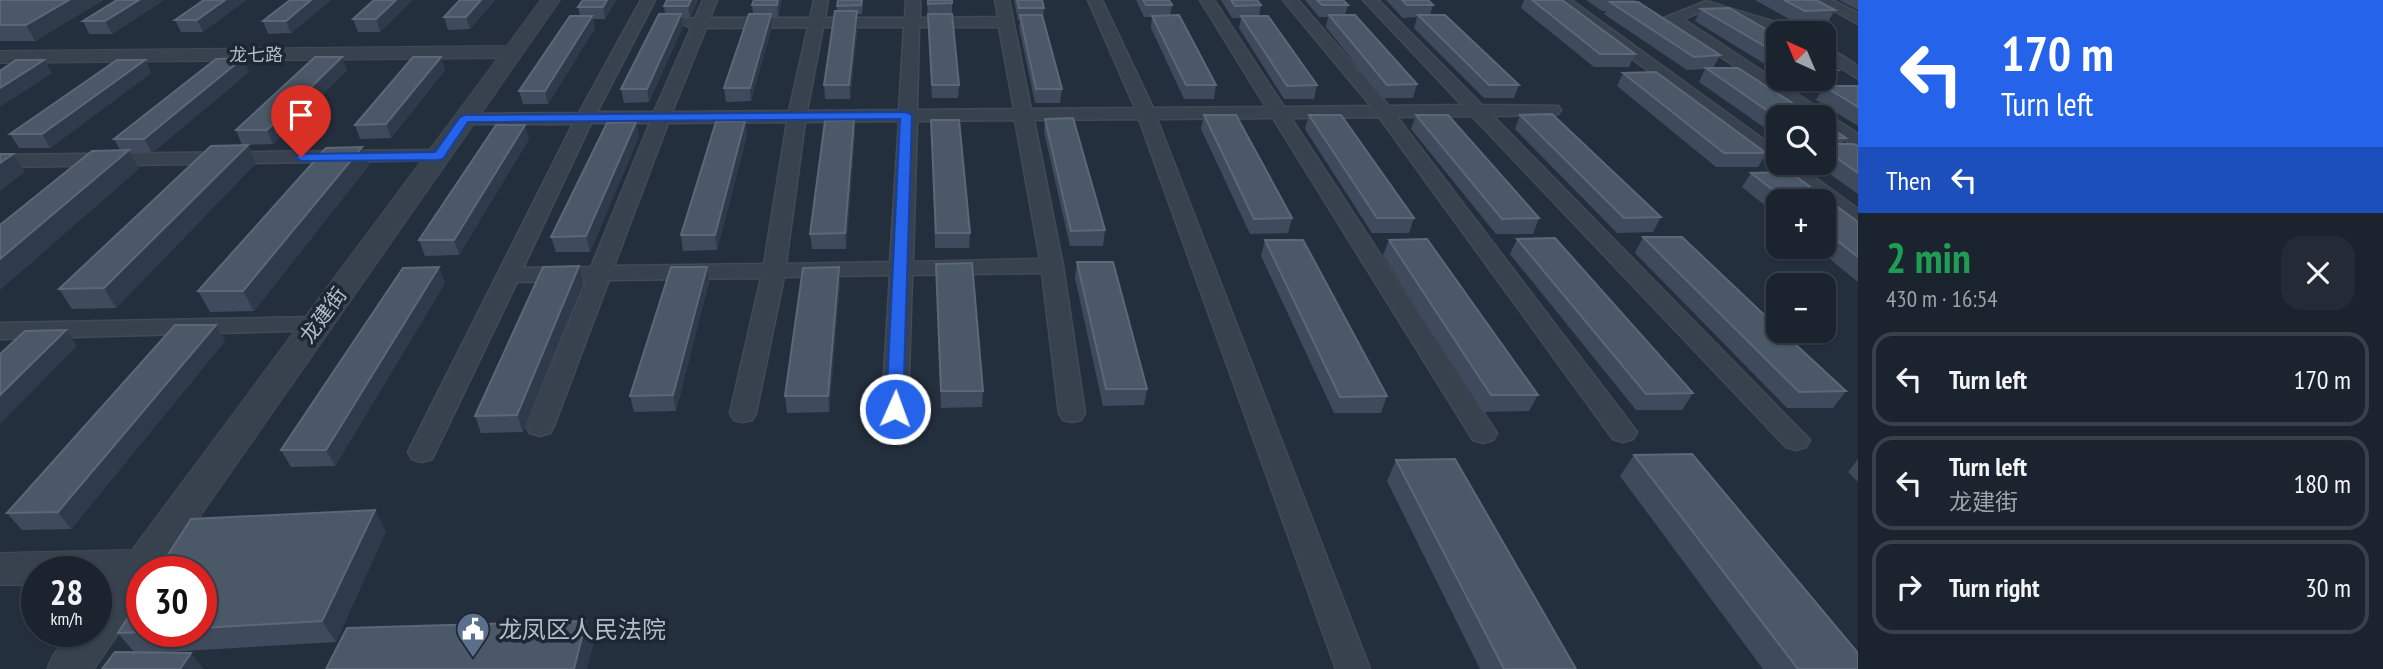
<!DOCTYPE html>
<html lang="en">
<head>
<meta charset="utf-8">
<style>
	:root { --surface:#1b232e; --page:#242b36; --text:#f1f3f6; --muted:#a0a4aa; --line:#39404a }
	body { margin:0; font-family:"PT Sans Narrow","Noto Sans SC",sans-serif; background:var(--page); color:var(--text); height:100vh; display:flex; flex-direction:column; font-size:26px; white-space:nowrap }
	* { box-sizing:border-box; margin:0 }
	p { font-size:23px; color:var(--muted) }
	.icon { flex:none; width:38px; height:38px; fill:none; stroke:currentColor; stroke-width:2; stroke-linecap:round; stroke-linejoin:round }
	.map { position:relative; flex:1; overflow:hidden }
	.panel { display:flex; flex-direction:column; background:var(--surface); width:525px }
	.panel>* { flex:none }
	.banner { background:#2563eb; color:#fff; overflow:hidden }
	.needle { width:46px; rotate:316deg }
	.fabs { position:absolute; left:1766px; top:21px; display:grid; gap:14px }
	.fabs a { display:grid; place-items:center; width:70px; height:70px; border-radius:14px; background:var(--surface); box-shadow:0 2px 5px #0004,0 0 0 2px var(--line); font-size:35px }
	.speed { position:absolute; left:21px; top:556px; display:flex; gap:14px; font-size:35px; font-weight:700; text-align:center }
	.speed>* { display:grid; place-content:center; width:91px; height:91px; border-radius:50%; background:var(--surface); box-shadow:0 2px 5px #0004,0 0 0 2px var(--line); line-height:1 }
	.speed small { font-size:18px; font-weight:400 }
	.speed .limit { border:10px solid #d22; background:#fff; color:#111 }
	.pin { position:absolute; display:grid; place-items:center; width:60px; height:60px; color:#fff; margin:-72px -30px; border-radius:50% 50% 50% 0; rotate:-45deg; box-shadow:0 0 7px #0007 }
	.pin .icon { rotate:45deg }
	.me { position:absolute; width:77px; margin:-38px; rotate:2deg; stroke-linejoin:round; filter:drop-shadow(0 0 5px #0008) }
	.turn { display:flex; align-items:center; gap:24px; height:147px; padding:0 28px; font-size:32px }
	.turn .icon { width:91px; height:91px; stroke-width:2.5 }
	.turn b { display:block; font-size:49px; line-height:60px }
	.then { display:flex; align-items:center; height:66px; padding:0 28px; background:#0003; gap:14px; font-size:26px }
	.round { display:grid; place-items:center; flex:none; width:74px; height:74px; border-radius:21px; background:var(--page) }
	.overview { display:flex; align-items:center; justify-content:space-between; height:119px; padding:0 28px }
	h1 { font-size:42px; font-weight:700; line-height:52px; color:#1e9e55 }
	ul { padding:0; list-style:none }
	li { display:flex; align-items:center; gap:21px; height:94px; margin:0 14px 10px; padding:0 14px; border:4px solid var(--line); border-radius:21px }
	li div { flex:1 }
	li b { display:block; font-size:26px }
	li em { font-style:normal }
	main { display:flex; flex:1; min-height:0 }
	.map>svg:first-child { display:block }
	.lines { fill:none; stroke-linecap:round; stroke-linejoin:round }
	.minor-casing { stroke:#414a57; stroke-width:3 }
	.tertiary-casing { stroke:#414a57; stroke-width:2 }
	.minor { fill:#38414e; fill-rule:evenodd }
	.tertiary { fill:#38414e; fill-rule:evenodd }
	.wall { fill:#3f4b5c }
	.shaded-wall { fill:#2f3b4b }
	.building { fill:#4b5868; stroke:#5c6777; stroke-width:2 }
	.route { fill:#2563eb; stroke:#184099; stroke-width:2 }
	.labels { text-anchor:middle; dominant-baseline:central; stroke-width:7; stroke-linejoin:round; paint-order:stroke }
	.far-street-label { font-size:18px; fill:#b4bcc9; stroke:#1d2633 }
	.street-label { font-size:21px; fill:#b4bcc9; stroke:#1d2633 }
	.near-poi-label { font-size:24px; fill:#b4bcc9; stroke:#1d2633; text-anchor:start }
</style>
</head>
<body>
<main>
<div class="map">
<svg width="1858" height="669" viewBox="0 0 1858 669">
	<rect width="100%" height="100%" fill="#242f3e"/>
	<g class="lines">
		<defs>
			<g id="minor">
				<path d="M641 0H655L597 112H654L691 28 681 23 684 20 695 18 703 0H717L710 18H810L814 0H828L825 18H905L906 0H920V18L998 17 995 0H1009L1031 109 1135 108 1088 0H1102L1153 108 1266 107 1200 0H1214L1284 107 1371 106 1283 0H1298L1389 106 1462 105 1363 0H1378L1482 105 1558 106 1561 110 1558 114 1552 115 1493 116 1810 440 1806 447 1796 450 1786 447 1472 116 1397 117 1637 432 1633 439 1623 442 1613 439 1379 117 1291 118 1497 433 1493 440 1483 443 1473 440 1273 118 1157 119 1370 669H1336L1139 119 1034 120 1063 266 1085 413 1081 420 1072 422 1063 420 1059 413 1042 273 912 275 908 409 904 415 895 418 886 415 882 409 890 275 784 277 756 413 752 420 743 422 734 420 730 413 761 278 609 280 554 426 550 433 540 436 530 433 526 426 586 281 517 282 432 459 422 462 412 459 408 452 573 124H465L456 119 465 114 579 113ZM808 27 789 111 672 112 706 28ZM823 27H904L899 110 807 111ZM919 27H999L1014 109 917 110ZM1015 120 1040 259 913 262 917 121ZM899 121 890 262 786 264 805 122ZM787 122 764 264 614 266 668 123ZM591 123H650L591 267 523 268Z"/>
				<polygon points="1554,0 1571,0 1778,150 1778,163 1795,163 1858,209 1858,225 1851,223"/>
				<polygon points="1814,0 1832,0 1858,13 1858,24"/>
				<polygon points="1706,1 1801,30 1804,33 1781,33 1706,10 1683,19 1858,134 1858,148 1824,127 1824,117 1809,117 1664,18"/>
				<polygon points="1824,44 1858,66 1858,79 1824,56"/>
				<polygon points="438,150 445,152 448,156 445,160 0,167 0,155"/>
				<polygon points="316,317 325,320 328,325 325,330 0,339 0,323"/>
			</g>
			<polygon id="tertiary" points="541,0 560,0 161,572 142,572 142,600 94,669 47,669 53,655 71,632 96,632 96,597 107,583 96,583 96,572 37,572 37,585 0,585 0,553 132,550 498,58 0,63 0,51 507,46"/>
		</defs>
		<use href="#minor" class="minor-casing"/>
		<use href="#tertiary" class="tertiary-casing"/>
		<use href="#minor" class="minor"/>
		<use href="#tertiary" class="tertiary"/>
	</g>
	<g class="wall">
		<polygon points="0,0 103,0 35,41 0,41"/>
		<polygon points="117,0 164,0 112,34 89,34 83,21"/>
		<polygon points="204,0 203,32 181,32 175,20"/>
		<polygon points="290,0 331,0 291,33 268,34 263,21"/>
		<polygon points="374,0 412,0 380,32 358,32 353,19"/>
		<polygon points="460,0 495,0 470,29 448,30 444,17"/>
		<polygon points="583,0 616,0 605,19 593,19 595,28 548,104 523,104 519,91 580,16 578,7"/>
		<polygon points="667,0 698,0 690,18 682,18 683,26 649,102 624,103 621,89 665,14 664,6"/>
		<polygon points="754,0 782,0 778,17 771,17 772,26 751,101 726,102 724,88 753,14 752,5"/>
		<polygon points="863,0 862,14 857,14 858,24 850,99 825,99 824,85 837,11 837,6"/>
		<polygon points="927,0 952,0 952,16 959,85 958,98 932,98"/>
		<polygon points="1014,0 1042,0 1044,8 1043,18 1062,89 1060,103 1035,103 1019,27 1020,20 1018,20"/>
		<polygon points="1136,0 1169,0 1172,5 1170,15 1216,85 1214,99 1184,99 1151,28 1152,17 1144,17"/>
		<polygon points="1221,0 1257,0 1261,5 1259,16 1317,85 1314,99 1284,99 1239,28 1241,18 1232,18"/>
		<polygon points="1305,0 1343,0 1348,5 1345,15 1417,84 1413,98 1382,98 1326,27 1328,17 1319,17"/>
		<polygon points="1386,0 1428,0 1433,5 1430,15 1519,85 1514,98 1484,98 1414,28 1417,17 1403,18"/>
		<polygon points="1524,0 1562,0 1635,54 1629,67 1594,67 1521,8"/>
		<polygon points="1586,0 1635,0 1634,2 1720,55 1713,68 1778,117 1778,137 1699,82 1705,69 1687,70 1604,14 1606,11 1602,11"/>
		<polygon points="1755,0 1816,0 1835,10 1828,22 1798,24"/>
		<polygon points="1839,0 1858,0 1858,10"/>
		<polygon points="1701,9 1778,36 1778,72 1695,21"/>
		<polygon points="145,60 151,73 50,148 19,148 10,134"/>
		<polygon points="1824,62 1838,70 1830,83 1799,85 1789,79 1824,79"/>
		<polygon points="347,70 273,144 242,145 236,130"/>
		<polygon points="445,70 391,138 360,139 355,125"/>
		<polygon points="249,72 152,153 131,153 139,169 120,150 114,139"/>
		<polygon points="1623,73 1766,153 1758,167 1716,167 1617,86"/>
		<polygon points="1824,86 1858,86 1858,126 1816,100"/>
		<polygon points="1204,115 1292,218 1288,233 1250,234 1201,129"/>
		<polygon points="1309,115 1414,218 1409,233 1372,233 1305,129"/>
		<polygon points="1416,115 1539,218 1533,234 1496,234 1411,129"/>
		<polygon points="1520,115 1661,217 1653,232 1617,233 1515,129"/>
		<polygon points="1045,119 1105,230 1103,246 1070,246 1044,132"/>
		<polygon points="854,120 855,134 846,249 812,249 810,234"/>
		<polygon points="931,120 970,233 969,248 935,248"/>
		<polygon points="745,121 747,135 717,250 683,251 681,235"/>
		<polygon points="1824,123 1846,138 1842,144 1858,146 1858,194 1814,163 1824,163"/>
		<polygon points="639,136 590,252 556,252 551,237"/>
		<polygon points="529,139 459,255 425,256 419,240"/>
		<polygon points="248,145 256,163 116,308 72,309 59,289"/>
		<polygon points="362,147 369,165 254,311 210,312 198,291"/>
		<polygon points="1790,172 1858,222 1858,282 1815,247 1824,247 1824,201 1778,201 1778,216 1742,187 1751,173"/>
		<polygon points="1643,237 1846,391 1833,408 1787,408 1635,253"/>
		<polygon points="1517,239 1693,393 1682,410 1636,410 1510,254"/>
		<polygon points="1265,240 1387,396 1381,413 1334,413 1261,256"/>
		<polygon points="1389,240 1538,395 1529,411 1483,412 1383,255"/>
		<polygon points="1077,262 1147,389 1144,405 1103,406 1075,278"/>
		<polygon points="936,264 983,391 982,407 941,408"/>
		<polygon points="583,282 523,432 481,433 475,416"/>
		<polygon points="709,282 676,411 634,412 630,396"/>
		<polygon points="445,283 335,466 291,467 281,450"/>
		<polygon points="840,283 829,412 787,413 785,396"/>
		<polygon points="216,325 225,341 71,529 22,530 7,513"/>
		<polygon points="1634,455 1858,669 1763,669 1620,476"/>
		<polygon points="1858,459 1858,482 1848,472"/>
		<polygon points="1396,460 1576,669 1480,669 1387,481"/>
		<polygon points="386,531 336,642 167,652 134,652 118,633 142,632 201,632 201,572"/>
	</g>
	<g class="shaded-wall">
		<polygon points="69,0 103,0 35,41 26,25"/>
		<polygon points="139,0 164,0 112,34 105,21"/>
		<polygon points="225,0 247,0 203,32 197,20"/>
		<polygon points="311,0 331,0 291,33 286,21"/>
		<polygon points="396,0 412,0 380,32 376,19"/>
		<polygon points="481,0 495,0 470,29 466,17"/>
		<polygon points="607,0 616,0 605,19 603,7"/>
		<polygon points="691,0 698,0 690,18 688,6"/>
		<polygon points="778,0 782,0 778,17 777,5"/>
		<polygon points="857,11 858,24 850,99 849,85"/>
		<polygon points="681,14 683,26 649,102 647,89"/>
		<polygon points="771,14 772,26 751,101 750,88"/>
		<polygon points="592,16 595,28 548,104 545,91"/>
		<polygon points="342,57 347,70 273,144 267,130"/>
		<polygon points="441,57 445,70 391,138 386,124"/>
		<polygon points="243,58 249,72 152,153 144,139"/>
		<polygon points="44,60 52,73 0,107 0,88"/>
		<polygon points="145,60 151,73 50,148 42,134"/>
		<polygon points="854,120 855,134 846,249 845,233"/>
		<polygon points="745,121 747,135 717,250 715,235"/>
		<polygon points="636,122 639,136 590,252 586,236"/>
		<polygon points="525,125 529,139 459,255 454,240"/>
		<polygon points="248,145 256,163 116,308 104,288"/>
		<polygon points="362,147 369,165 254,311 243,291"/>
		<polygon points="129,150 139,169 0,290 0,259"/>
		<polygon points="13,154 25,172 0,191 0,163"/>
		<polygon points="579,266 583,282 523,432 517,415"/>
		<polygon points="439,267 445,283 335,466 326,450"/>
		<polygon points="707,267 709,282 676,411 673,395"/>
		<polygon points="839,267 840,283 829,412 828,396"/>
		<polygon points="216,325 225,341 71,529 58,512"/>
		<polygon points="66,330 77,346 0,424 0,395"/>
		<polygon points="375,510 386,531 336,642 322,621"/>
		<polygon points="586,621 594,642 587,669 574,669"/>
		<polygon points="191,653 204,669 180,669"/>
	</g>
	<g class="building">
		<polygon points="0,0 69,0 26,25 0,25"/>
		<polygon points="117,0 139,0 105,21 83,21"/>
		<polygon points="204,0 225,0 197,20 175,20"/>
		<polygon points="290,0 311,0 286,21 263,21"/>
		<polygon points="374,0 396,0 376,19 353,19"/>
		<polygon points="460,0 481,0 466,17 444,17"/>
		<polygon points="583,0 607,0 603,7 578,7"/>
		<polygon points="667,0 691,0 688,6 664,6"/>
		<polygon points="754,0 778,0 777,5 752,5"/>
		<polygon points="838,0 862,0 861,5 837,6"/>
		<polygon points="928,0 952,0 952,3 928,4"/>
		<polygon points="1017,0 1042,0 1044,8 1019,8"/>
		<polygon points="1143,0 1169,0 1172,5 1146,5"/>
		<polygon points="1231,0 1257,0 1261,5 1235,6"/>
		<polygon points="1317,0 1343,0 1348,5 1322,5"/>
		<polygon points="1402,0 1428,0 1433,5 1407,5"/>
		<polygon points="1532,0 1562,0 1635,54 1600,54"/>
		<polygon points="1784,0 1816,0 1835,10 1805,11"/>
		<polygon points="1610,2 1638,2 1720,55 1694,57"/>
		<polygon points="1729,8 1778,36 1778,54 1701,9"/>
		<polygon points="835,11 857,11 849,85 824,85"/>
		<polygon points="659,14 681,14 647,89 621,89"/>
		<polygon points="749,14 771,14 750,88 724,88"/>
		<polygon points="928,14 952,14 959,85 932,85"/>
		<polygon points="1020,15 1042,15 1062,89 1036,89"/>
		<polygon points="1179,15 1216,85 1186,85 1152,16"/>
		<polygon points="1329,15 1355,15 1417,84 1387,85"/>
		<polygon points="1418,15 1445,15 1519,85 1489,85"/>
		<polygon points="570,16 592,16 545,91 519,91"/>
		<polygon points="1241,16 1268,16 1317,85 1287,86"/>
		<polygon points="315,57 342,57 267,130 236,130"/>
		<polygon points="413,57 441,57 386,124 355,125"/>
		<polygon points="243,58 144,139 114,139 216,59"/>
		<polygon points="16,60 44,60 0,88 0,71"/>
		<polygon points="117,60 145,60 42,134 10,134"/>
		<polygon points="1824,62 1838,70 1824,71"/>
		<polygon points="1706,68 1738,68 1814,117 1778,118"/>
		<polygon points="1656,72 1766,153 1724,153 1623,73"/>
		<polygon points="1824,86 1858,86 1858,107"/>
		<polygon points="1552,114 1661,217 1624,218 1520,115"/>
		<polygon points="1204,115 1236,115 1292,218 1254,219"/>
		<polygon points="1309,115 1341,115 1414,218 1377,218"/>
		<polygon points="1416,115 1448,115 1539,218 1502,219"/>
		<polygon points="1073,118 1105,230 1071,231 1045,119"/>
		<polygon points="854,120 845,233 810,234 825,121"/>
		<polygon points="931,120 959,120 970,233 936,233"/>
		<polygon points="745,121 715,235 681,235 716,122"/>
		<polygon points="636,122 586,236 551,237 607,123"/>
		<polygon points="1824,123 1846,138 1824,138"/>
		<polygon points="496,125 525,125 454,240 419,240"/>
		<polygon points="1824,144 1854,144 1858,146 1858,173 1824,149"/>
		<polygon points="248,145 104,288 59,289 211,146"/>
		<polygon points="362,147 243,291 198,291 326,148"/>
		<polygon points="129,150 0,259 0,225 92,151"/>
		<polygon points="0,154 13,154 0,163"/>
		<polygon points="1790,172 1858,222 1858,257 1824,230 1824,201 1787,201 1751,173"/>
		<polygon points="1643,237 1682,237 1778,328 1778,331 1781,331 1846,391 1799,392"/>
		<polygon points="1555,238 1693,393 1646,394 1517,239"/>
		<polygon points="1427,239 1538,395 1491,395 1389,240"/>
		<polygon points="1265,240 1303,240 1387,396 1340,397"/>
		<polygon points="1077,262 1113,262 1147,389 1106,389"/>
		<polygon points="972,263 983,391 941,391 936,264"/>
		<polygon points="579,266 517,415 475,416 543,267"/>
		<polygon points="439,267 326,450 281,450 403,268"/>
		<polygon points="671,267 707,267 673,395 630,396"/>
		<polygon points="839,267 828,396 785,396 803,268"/>
		<polygon points="175,325 216,325 58,512 7,513"/>
		<polygon points="66,330 0,395 0,354 25,331"/>
		<polygon points="1692,454 1858,653 1858,669 1798,669 1634,455"/>
		<polygon points="1455,459 1576,669 1504,669 1396,460"/>
		<polygon points="375,510 322,621 201,628 201,572 157,572 191,519"/>
		<polygon points="142,596 142,632 118,633"/>
		<polygon points="586,621 574,669 326,669 347,628"/>
		<polygon points="115,652 191,653 180,669 102,669"/>
	</g>
	<polygon class="route" points="906,112 912,115 903,409 895,415 886,409 900,119 468,122 443,159 438,160 301,161 295,157 301,154 435,152 460,117 465,115"/>
	<defs>
		<symbol id="civic-pin" viewBox="-11 -11 22 30"><path d="M0 17L-7.5 6A9.5 9.5 0 1 1 7.5 6Z" fill="#5c6f8a" stroke="#1d2633"/><path d="M-.6-6.5H3V-4.5H.6V-3L4-1V1h2V6H-6V1h2V-1L-.6-3ZM-1.2 2.5V6h2.4V2.5Z" fill="#fff"/></symbol>
	</defs>
	<g fill-rule="evenodd">
		<use href="#civic-pin" x="454" y="610" width="38" height="52"/>
	</g>
	<g class="labels">
		<g class="far-street-label">
			<text x="256" y="54">龙七路</text>
		</g>
		<g class="street-label">
			<text transform="translate(323 315) rotate(-54)">龙建街</text>
		</g>
		<g class="near-poi-label">
			<text x="498" y="629">龙凤区人民法院</text>
		</g>
	</g>
</svg>
<div class="fabs">
<a><svg class="needle" viewBox="-14 -14 28 28"><path d="M0-13l5 13h-10z" fill="#e53935"/><path d="M0 13l5-13h-10z" fill="#a0a4aa"/></svg></a>
<a><svg class="icon" aria-label="search" viewBox="0 0 24 24"><circle cx="10" cy="10" r="6"/><path d="M15 15l6 6"/></svg></a>
<a>+</a>
<a>−</a>
</div>
<div class="speed"><div>28<small>km/h</small></div><div class="limit">30</div></div>
<div class="pin" style="left:301px;top:157px;background:#d93025"><svg class="icon" aria-label="arrive" viewBox="0 0 24 24"><path d="M6 21V4h12l-3 4 3 4H6"/></svg></div>
<svg class="me" style="left:895px;top:409px" viewBox="-20 -20 40 40"><circle r="17" fill="#2563eb" stroke="#fff" stroke-width="3"/><path d="M0-11L8 9 0 5-8 9z" fill="#fff"/></svg>
</div>
<section class="panel">
<div class="banner">
<div class="turn"><svg class="icon" aria-label="left" viewBox="0 0 24 24"><path d="M17 20v-9H6M10 6l-5 5 5 5"/></svg><div><b>170 m</b>Turn left</div></div>
<div class="then">Then<svg class="icon" aria-label="left" viewBox="0 0 24 24"><path d="M17 20v-9H6M10 6l-5 5 5 5"/></svg></div>
</div>
<div class="overview"><div><h1>2 min</h1><p>430 m · 16:54</p></div><a class="round"><svg class="icon" aria-label="close" viewBox="0 0 24 24"><path d="M6 6l12 12M18 6L6 18"/></svg></a></div>
<ul>
<li><svg class="icon" aria-label="left" viewBox="0 0 24 24"><path d="M17 20v-9H6M10 6l-5 5 5 5"/></svg><div><b>Turn left</b></div><em>170 m</em></li>
<li><svg class="icon" aria-label="left" viewBox="0 0 24 24"><path d="M17 20v-9H6M10 6l-5 5 5 5"/></svg><div><b>Turn left</b><p>龙建街</p></div><em>180 m</em></li>
<li><svg class="icon" aria-label="right" viewBox="0 0 24 24"><path d="M7 20v-9h11M14 6l5 5-5 5"/></svg><div><b>Turn right</b></div><em>30 m</em></li>
</ul>
</section>
</main>
</body>
</html>
